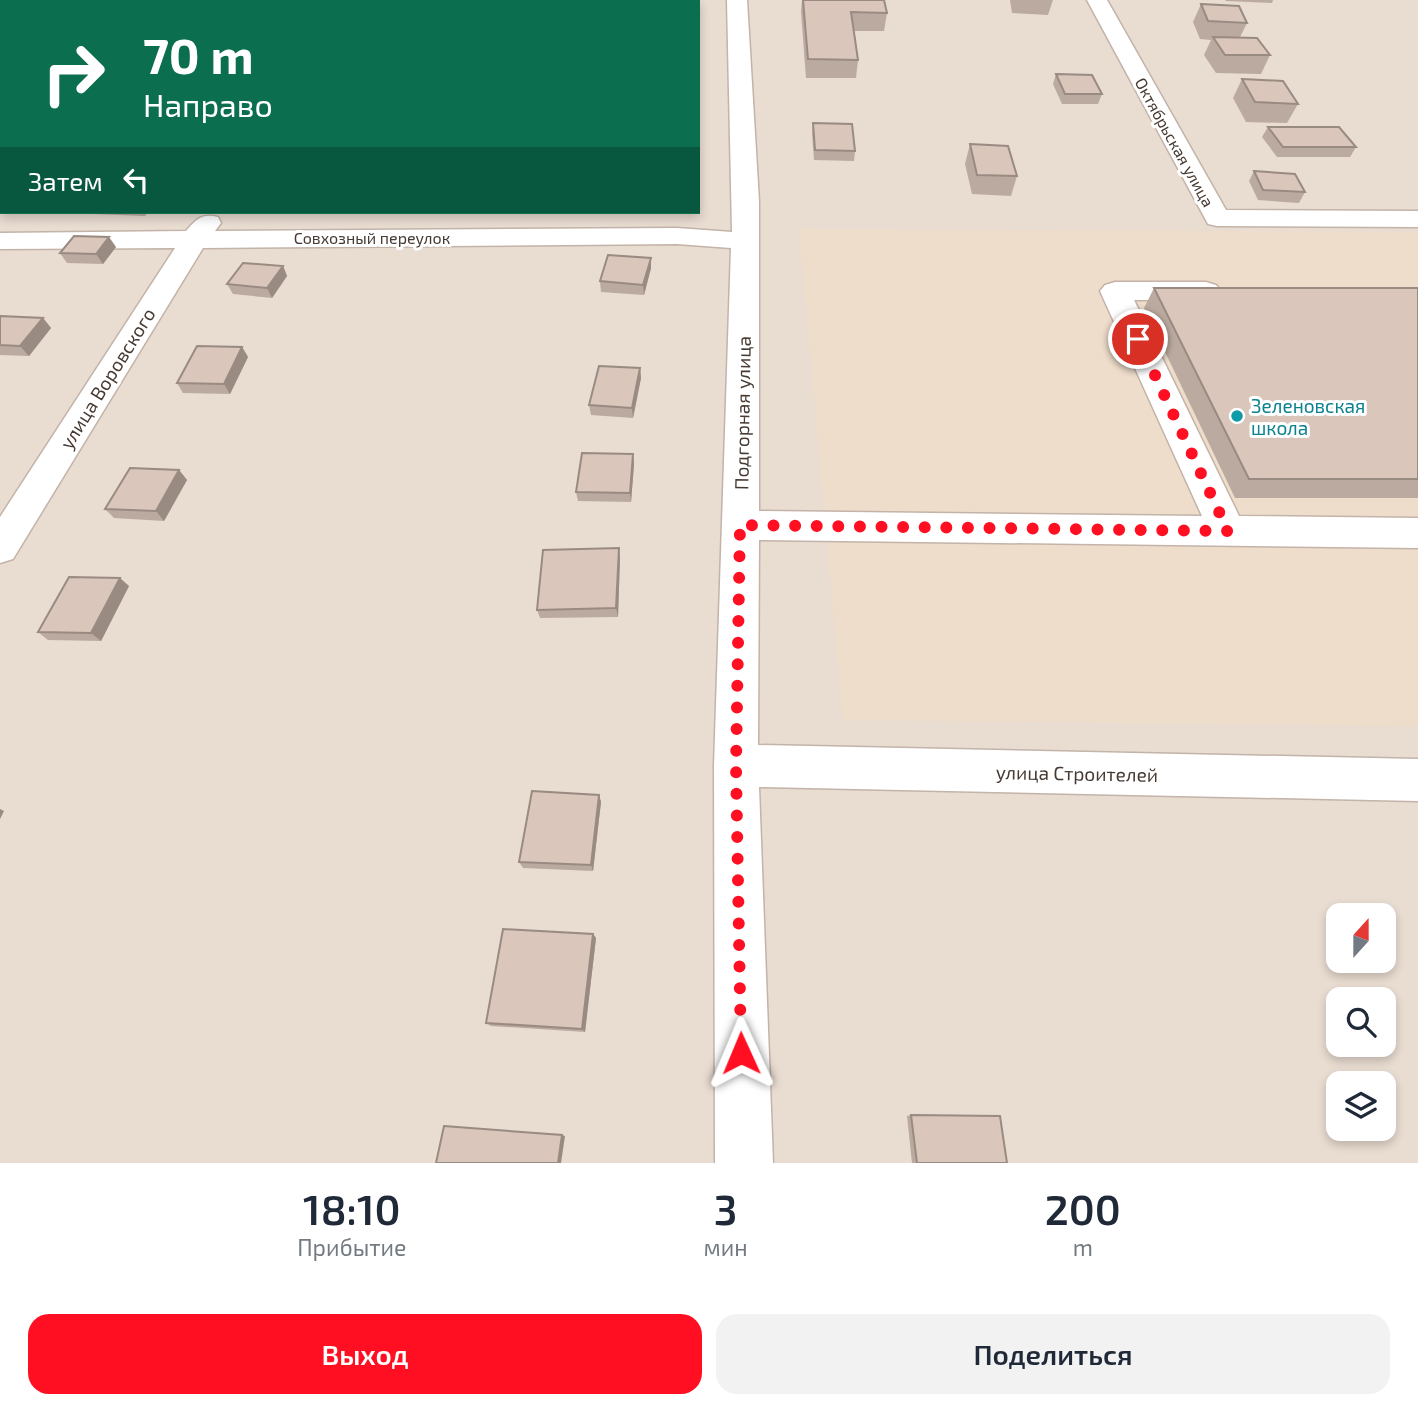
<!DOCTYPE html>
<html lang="ru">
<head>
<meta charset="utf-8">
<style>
	:root { --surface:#fff; --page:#f2f2f3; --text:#1f2937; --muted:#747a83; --accent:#ff0f21 }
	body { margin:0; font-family:"Exo 2",sans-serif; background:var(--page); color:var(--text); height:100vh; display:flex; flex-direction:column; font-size:26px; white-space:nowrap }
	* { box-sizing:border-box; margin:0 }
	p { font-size:23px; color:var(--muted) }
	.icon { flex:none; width:38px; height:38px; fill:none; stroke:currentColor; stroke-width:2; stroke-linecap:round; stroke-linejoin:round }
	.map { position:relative; height:1163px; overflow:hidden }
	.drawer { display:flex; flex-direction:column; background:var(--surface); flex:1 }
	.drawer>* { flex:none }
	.guide { position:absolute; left:0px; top:0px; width:700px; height:214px; box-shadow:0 4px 10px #0003; background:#0b6e4f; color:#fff; overflow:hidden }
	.needle { width:46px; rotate:21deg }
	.buttons { position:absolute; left:1326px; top:903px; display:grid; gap:14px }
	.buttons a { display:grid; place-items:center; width:70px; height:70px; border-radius:14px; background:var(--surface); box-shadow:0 4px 10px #0003; font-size:35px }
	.pin { position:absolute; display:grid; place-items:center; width:60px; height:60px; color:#fff; margin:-30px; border:4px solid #fff; border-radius:50%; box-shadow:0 2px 7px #0007 }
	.me { position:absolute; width:77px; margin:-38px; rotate:359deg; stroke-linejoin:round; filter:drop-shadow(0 0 5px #0008) }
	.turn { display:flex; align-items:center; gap:24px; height:147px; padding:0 28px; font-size:32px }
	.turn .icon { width:91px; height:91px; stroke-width:2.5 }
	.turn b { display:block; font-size:49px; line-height:60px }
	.then { display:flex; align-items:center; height:66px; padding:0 28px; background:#0003; gap:14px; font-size:26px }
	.eta { display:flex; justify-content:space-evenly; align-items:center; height:119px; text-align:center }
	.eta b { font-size:42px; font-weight:600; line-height:49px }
	.button { display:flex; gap:14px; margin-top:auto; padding:14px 28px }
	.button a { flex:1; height:80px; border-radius:21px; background:var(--accent); color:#fff; font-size:28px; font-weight:600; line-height:80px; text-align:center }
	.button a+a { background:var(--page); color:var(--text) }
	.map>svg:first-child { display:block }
	.residential { fill:#e9dcd1; fill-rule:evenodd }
	.education { fill:#efddcb }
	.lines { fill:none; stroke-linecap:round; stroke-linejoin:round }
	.minor-casing { stroke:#c3b3a8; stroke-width:3 }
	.minor { fill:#fff; fill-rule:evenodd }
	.wall { fill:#bbaaa0 }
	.shaded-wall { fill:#998b82 }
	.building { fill:#dac6ba; stroke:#998b82; stroke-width:2 }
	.route { stroke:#ff0f21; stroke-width:12; stroke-dasharray:0 21.6 }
	.culture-dot { fill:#0f9aa8; stroke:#fff; stroke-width:2.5 }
	.labels { text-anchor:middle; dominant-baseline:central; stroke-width:6; stroke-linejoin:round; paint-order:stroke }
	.far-street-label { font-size:16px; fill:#463a33; stroke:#fff }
	.street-label { font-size:19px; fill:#463a33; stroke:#fff }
	.culture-label { font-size:19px; fill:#0d838f; stroke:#fff; text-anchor:start }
</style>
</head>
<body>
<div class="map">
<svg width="1418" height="1163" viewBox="0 0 1418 1163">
	<rect width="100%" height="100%" fill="#f4ebe3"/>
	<path class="residential" d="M0 0H1418V1163H0ZM2 2H698V212H2ZM1339 915H1384V961H1339ZM1339 999H1384V1045H1339ZM1339 1083H1384V1129H1339Z"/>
	<polygon class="education" points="799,229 1418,232 1418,726 843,720"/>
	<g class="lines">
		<defs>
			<g id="minor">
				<polygon points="342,0 362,0 341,2"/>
				<path d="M727 0H747L759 201V511L1202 516 1100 291 1105 285 1115 282H1206L1216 285 1221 291 1216 297 1206 300H1134L1239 516 1418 518V548L759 540 758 745 1418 759V801L759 787 773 1163H715L714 766 731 248 677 244 203 248 13 559 0 563V517L175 248 0 249V233L186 231C196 220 201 213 218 217L221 223 215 231 677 228 732 232Z"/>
				<polygon points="1087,0 1107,0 1226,210 1418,211 1418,227 1217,226 1208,224"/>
			</g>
		</defs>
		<use href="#minor" class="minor-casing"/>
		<use href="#minor" class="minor"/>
	</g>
	<g class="wall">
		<polygon points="802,0 884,0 887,13 884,31 854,31 858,60 856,78 806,78 801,12"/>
		<polygon points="1010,0 1053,0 1048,15 1012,13"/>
		<polygon points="1225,0 1273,0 1272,3 1226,1"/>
		<polygon points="1201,4 1247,23 1240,37 1270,55 1261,74 1216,73 1204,55 1211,40 1200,39 1193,22"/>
		<polygon points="1056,74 1102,94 1098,104 1062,104 1053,84"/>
		<polygon points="1242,79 1298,104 1287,123 1246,122 1233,98"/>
		<polygon points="813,123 855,151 854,161 814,160 812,133"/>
		<polygon points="1268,127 1356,147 1350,157 1277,157 1262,137"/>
		<polygon points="970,144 1017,176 1011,196 972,194 965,164"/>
		<polygon points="1254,171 1305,192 1299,203 1258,200 1249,181"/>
		<polygon points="92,212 148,212 145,216 94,214"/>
		<polygon points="116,247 103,264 67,263 60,253"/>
		<polygon points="651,258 651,268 644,295 601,292 600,281"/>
		<polygon points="283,266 287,276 272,298 233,294 227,284"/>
		<polygon points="1154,288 1418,288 1418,498 1235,498 1144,308"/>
		<polygon points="0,316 43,318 51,328 29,356 0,355"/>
		<polygon points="242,347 248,357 230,394 183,393 177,383"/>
		<polygon points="640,368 641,378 633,418 591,415 589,405"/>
		<polygon points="633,454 634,464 631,502 578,501 576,492"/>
		<polygon points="179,470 187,480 164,521 114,518 105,509"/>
		<polygon points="620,557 618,617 540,618 537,610"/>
		<polygon points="129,586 101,641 48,640 38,632"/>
		<polygon points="599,795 601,802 593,871 523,868 519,862"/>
		<polygon points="593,934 596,938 585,1032 491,1026 486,1023"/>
		<polygon points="911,1115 1007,1163 912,1163 907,1116"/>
	</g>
	<g class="shaded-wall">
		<polygon points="109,237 116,247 103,264 96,254"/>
		<polygon points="651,258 651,268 644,295 643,285"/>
		<polygon points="283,266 287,276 272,298 267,288"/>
		<polygon points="43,318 51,328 29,356 20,346"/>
		<polygon points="242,347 248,357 230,394 224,384"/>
		<polygon points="640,368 641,378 633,418 632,408"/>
		<polygon points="633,454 634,464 631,502 630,493"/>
		<polygon points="179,470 187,480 164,521 156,511"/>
		<polygon points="619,548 620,557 618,617 616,608"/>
		<polygon points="120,578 129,586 101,641 91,633"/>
		<polygon points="599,795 601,802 593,871 591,865"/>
		<polygon points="0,809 4,811 0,819"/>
		<polygon points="593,934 596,938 585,1032 582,1029"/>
		<polygon points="562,1135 565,1136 561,1163 558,1163"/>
	</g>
	<g class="building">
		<polygon points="362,0 479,0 478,2 361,2"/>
		<rect x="649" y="0" width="40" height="2"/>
		<polygon points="803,0 884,0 887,13 851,12 858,60 808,59"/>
		<polygon points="1201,4 1239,6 1247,23 1208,21"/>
		<polygon points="1213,37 1257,38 1270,55 1225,55"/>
		<polygon points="1056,74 1092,75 1102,94 1065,94"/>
		<polygon points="1242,79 1283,81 1298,104 1255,102"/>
		<polygon points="813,123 852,124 855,151 815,150"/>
		<polygon points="1268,127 1339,127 1356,147 1283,147"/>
		<polygon points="970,144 1008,146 1017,176 977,175"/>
		<polygon points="1254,171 1295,174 1305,192 1263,190"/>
		<polygon points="74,236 109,237 96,254 60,253"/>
		<polygon points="608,255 651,258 643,285 600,281"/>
		<polygon points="243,263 283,266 267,288 227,284"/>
		<polygon points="1154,288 1418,288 1418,479 1249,479"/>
		<polygon points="0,316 43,318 20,346 0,345"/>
		<polygon points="197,346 242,347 224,384 177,383"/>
		<polygon points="599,366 640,368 632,408 589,405"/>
		<polygon points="582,453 633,454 630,493 576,492"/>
		<polygon points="130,468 179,470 156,511 105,509"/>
		<polygon points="619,548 616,608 537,610 543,550"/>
		<polygon points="69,577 120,578 91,633 38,632"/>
		<polygon points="532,791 599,795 591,865 519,862"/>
		<polygon points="503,929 593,934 582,1029 486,1023"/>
		<polygon points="911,1115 1000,1116 1007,1163 917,1163"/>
		<polygon points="444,1126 562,1135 558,1163 436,1163"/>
	</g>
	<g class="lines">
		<polyline class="route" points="741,1053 736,766 740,525 1228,531 1138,339"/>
	</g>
	<circle class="culture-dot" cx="1237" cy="416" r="7"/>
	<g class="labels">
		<g class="far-street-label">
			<text transform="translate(1175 142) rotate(61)">Октябрьская улица</text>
			<text x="372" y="237">Совхозный переулок</text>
		</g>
		<g class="street-label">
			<text transform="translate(107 378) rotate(-58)">улица Воровского</text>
			<text transform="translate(742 413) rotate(-89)">Подгорная улица</text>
			<text transform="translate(1077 773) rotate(1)">улица Строителей</text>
		</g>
		<g class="culture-label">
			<text x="1251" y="405">Зеленовская<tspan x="1251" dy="22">школа</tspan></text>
		</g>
	</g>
</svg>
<div class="buttons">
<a><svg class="needle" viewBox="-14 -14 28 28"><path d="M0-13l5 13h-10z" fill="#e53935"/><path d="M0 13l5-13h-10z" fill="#747a83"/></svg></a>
<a><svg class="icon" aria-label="search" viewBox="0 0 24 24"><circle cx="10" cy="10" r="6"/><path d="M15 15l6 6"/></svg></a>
<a><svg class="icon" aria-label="layers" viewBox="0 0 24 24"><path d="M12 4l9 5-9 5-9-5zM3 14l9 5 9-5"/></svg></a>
</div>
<div class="pin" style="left:1138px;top:339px;background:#d93025"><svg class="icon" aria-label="arrive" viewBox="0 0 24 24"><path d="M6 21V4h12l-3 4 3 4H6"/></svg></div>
<svg class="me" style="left:741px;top:1053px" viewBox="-20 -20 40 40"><path d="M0-17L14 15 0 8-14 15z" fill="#ff0f21" stroke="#fff" stroke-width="4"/></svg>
<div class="guide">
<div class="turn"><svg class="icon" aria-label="right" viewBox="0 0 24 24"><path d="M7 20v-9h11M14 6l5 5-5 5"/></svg><div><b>70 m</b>Направо</div></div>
<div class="then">Затем<svg class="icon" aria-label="left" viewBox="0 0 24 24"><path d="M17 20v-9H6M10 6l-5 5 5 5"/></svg></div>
</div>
</div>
<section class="drawer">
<div class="eta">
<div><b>18:10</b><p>Прибытие</p></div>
<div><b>3</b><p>мин</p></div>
<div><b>200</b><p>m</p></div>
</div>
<div class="button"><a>Выход</a><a>Поделиться</a></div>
</section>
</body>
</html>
